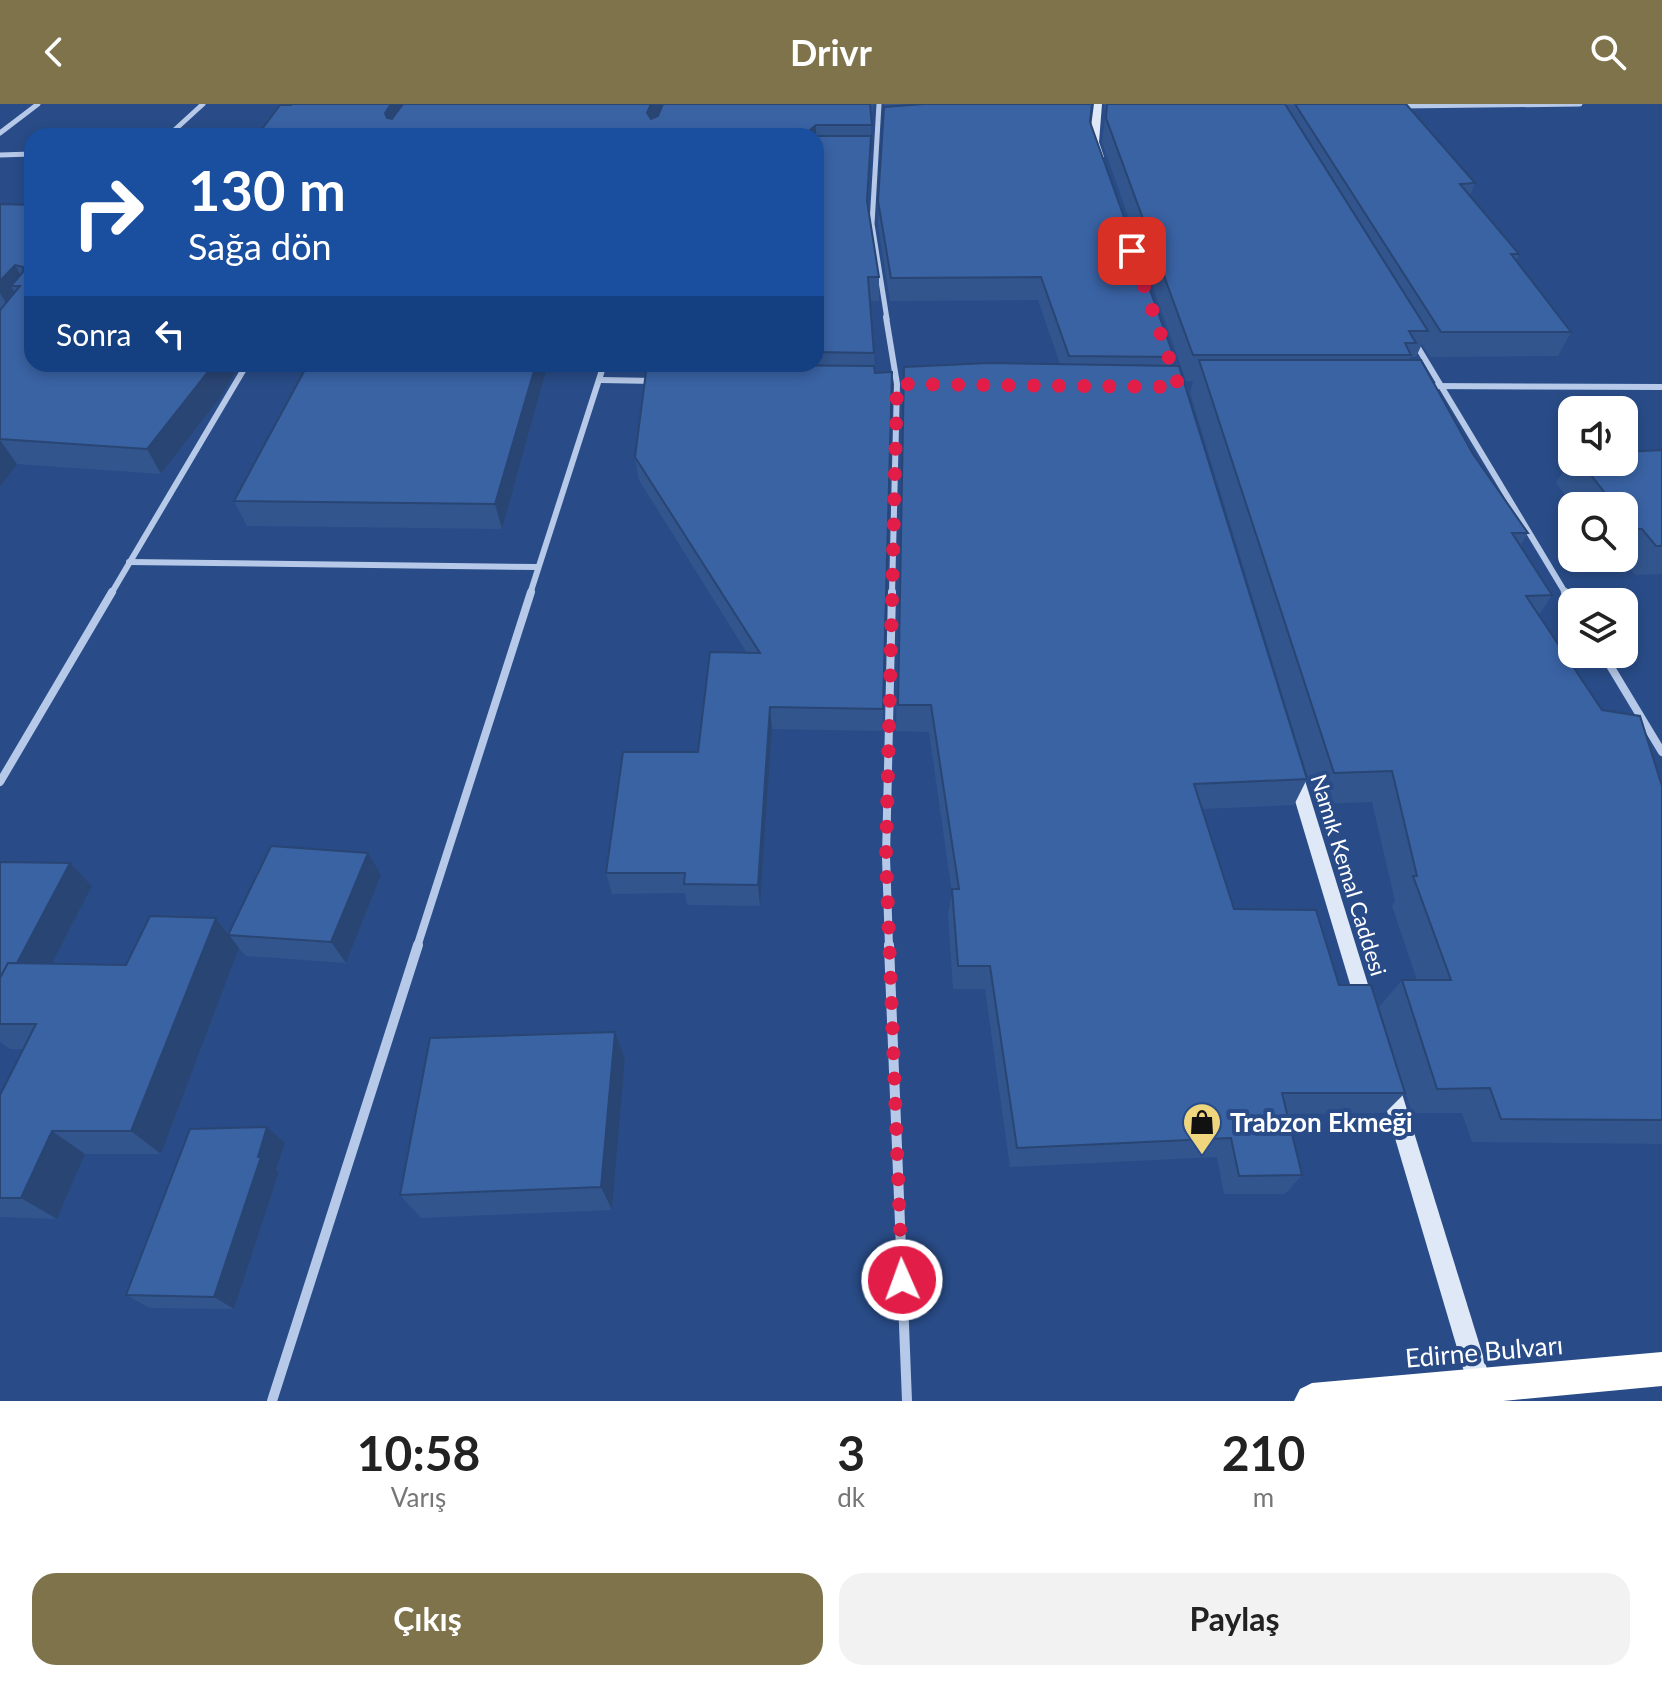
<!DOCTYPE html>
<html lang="tr">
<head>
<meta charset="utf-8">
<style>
	:root { --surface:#fff; --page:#f2f2f2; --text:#222; --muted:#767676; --accent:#7e734b }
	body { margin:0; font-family:Lato,sans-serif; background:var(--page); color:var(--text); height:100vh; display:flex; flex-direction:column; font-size:30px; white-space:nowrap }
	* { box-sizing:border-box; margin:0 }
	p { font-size:26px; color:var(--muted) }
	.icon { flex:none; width:44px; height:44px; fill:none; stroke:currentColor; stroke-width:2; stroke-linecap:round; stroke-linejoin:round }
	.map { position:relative; height:1297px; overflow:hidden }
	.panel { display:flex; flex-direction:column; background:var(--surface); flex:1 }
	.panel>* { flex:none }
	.guide { position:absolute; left:24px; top:24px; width:800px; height:244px; border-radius:24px; box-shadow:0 4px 12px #0003; background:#1a4fa0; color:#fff; overflow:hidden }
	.fabs { position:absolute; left:1558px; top:292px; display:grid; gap:16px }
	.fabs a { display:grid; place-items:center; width:80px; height:80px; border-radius:16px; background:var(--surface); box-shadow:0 4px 12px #0003; font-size:40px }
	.pin { position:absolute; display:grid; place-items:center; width:68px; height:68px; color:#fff; margin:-34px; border-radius:16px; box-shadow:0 4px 12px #0006 }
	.me { position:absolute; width:88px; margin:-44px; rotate:358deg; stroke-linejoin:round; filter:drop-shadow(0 0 6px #0008) }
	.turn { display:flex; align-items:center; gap:28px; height:168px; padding:0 32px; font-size:36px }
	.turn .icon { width:104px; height:104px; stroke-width:2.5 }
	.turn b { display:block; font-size:56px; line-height:68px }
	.then { display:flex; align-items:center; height:76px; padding:0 32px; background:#0003; gap:16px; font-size:30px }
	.eta { display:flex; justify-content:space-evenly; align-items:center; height:136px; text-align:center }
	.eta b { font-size:48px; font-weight:700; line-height:56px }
	.cta { display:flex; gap:16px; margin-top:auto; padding:16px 32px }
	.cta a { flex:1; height:92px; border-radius:24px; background:var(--accent); color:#fff; font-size:32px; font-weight:700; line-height:92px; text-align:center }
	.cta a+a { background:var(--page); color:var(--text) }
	header { display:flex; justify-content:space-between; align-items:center; height:104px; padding:0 32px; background:var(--accent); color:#fff; font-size:36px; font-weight:700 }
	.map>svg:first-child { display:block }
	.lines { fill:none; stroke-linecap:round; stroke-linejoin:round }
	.street-far3 { stroke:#b6c9e8; stroke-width:5 }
	.street-far2 { stroke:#b6c9e8; stroke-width:6 }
	.street-far1 { stroke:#b6c9e8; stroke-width:8 }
	.street { stroke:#b6c9e8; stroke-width:10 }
	.secondary { fill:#dfe8f7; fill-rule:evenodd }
	.highway { fill:#fff; fill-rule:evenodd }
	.wall { fill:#32558d }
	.shaded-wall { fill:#294573 }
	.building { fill:#3a63a4; stroke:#294573; stroke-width:2 }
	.route { stroke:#e11d48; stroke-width:14; stroke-dasharray:0 25.2 }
	.labels { text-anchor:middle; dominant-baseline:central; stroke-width:8; stroke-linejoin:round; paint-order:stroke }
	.street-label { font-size:22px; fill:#fff; stroke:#294c88 }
	.near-poi-label { font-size:26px; font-weight:bold; fill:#fff; stroke:#294c88; text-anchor:start }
	.near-street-label { font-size:26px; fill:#fff; stroke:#294c88 }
</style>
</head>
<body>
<header><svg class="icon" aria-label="back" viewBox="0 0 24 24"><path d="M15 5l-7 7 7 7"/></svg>Drivr<svg class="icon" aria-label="search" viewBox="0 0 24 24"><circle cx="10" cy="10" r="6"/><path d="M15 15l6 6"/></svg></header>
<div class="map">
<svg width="1662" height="1297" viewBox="0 0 1662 1297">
	<rect width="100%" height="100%" fill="#294c88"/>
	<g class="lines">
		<g class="street-far3">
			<polyline points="879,0 872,120 887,215"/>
			<polyline points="1401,2 1580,0"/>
			<polyline points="0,29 38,0"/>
			<polyline points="168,32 203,0"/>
			<polyline points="0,51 32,50"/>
		</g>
		<g class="street-far2">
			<polyline points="886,213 897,280 892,490"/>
			<polyline points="1414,237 1566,490"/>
			<polyline points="601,276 656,277"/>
			<polyline points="1425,282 1662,283"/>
			<polyline points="129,458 537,463"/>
			<polyline points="111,490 247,260"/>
			<polyline points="530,490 604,260"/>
		</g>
		<g class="street-far1">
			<polyline points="1565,488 1572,499"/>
			<polyline points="1603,550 1662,648"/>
			<polyline points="0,678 112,488"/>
			<polyline points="417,843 531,488"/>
			<polyline points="889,843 886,753 892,488"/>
		</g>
		<g class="street">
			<polyline points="889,841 907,1297"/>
			<polyline points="272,1297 418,841"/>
		</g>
		<g class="secondary">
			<polygon points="1094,0 1102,0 1099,38 1104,53 1099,56 1094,53 1089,38"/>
			<polygon points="1295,664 1301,665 1303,670 1374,900 1372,906 1365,909 1358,906 1356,900 1287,670 1289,665"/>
			<polygon points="1389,970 1396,973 1399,980 1492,1281 1488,1289 1480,1293 1472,1289 1468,1281 1379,980 1382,973"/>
		</g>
		<polygon class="highway" points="1662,1248 1662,1282 1503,1297 1294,1297 1300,1285 1312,1279"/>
	</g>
	<g class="wall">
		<polygon points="874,0 871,12 871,44 868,100 879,173 879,197 870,197 874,249 883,605 882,627 772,625 760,802 687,801 685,789 612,790 606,769 698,648 747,549 639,376 635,353 647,260 816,260 816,32 257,32"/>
		<polygon points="884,0 1093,0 1090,18 1174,253 1172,262 1307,675 1294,701 1202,705 1234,805 1339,881 1405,989 1385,1009 1287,1010 1302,1071 1285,1090 1224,1090 1217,1053 1010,1063 985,885 953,885 948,810 952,789 929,628 896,627 904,263 1060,260 1038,196 890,197 878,120"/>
		<polygon points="1104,0 1406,0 1475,79 1470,92 1519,150 1516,157 1571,228 1558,252 1430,253 1422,240 1416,253 1410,253 1409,256 1528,429 1520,442 1552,491 1539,511 1602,606 1662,682 1662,1040 1472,1038 1462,1009 1412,1009 1379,903 1402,876 1417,876 1392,802 1395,797 1372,698 1316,700 1190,289 1193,277 1186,277 1102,38 1106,6 1105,6"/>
		<polygon points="0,100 32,101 32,260 240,260 222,291 161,370 17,360 0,383"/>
		<polygon points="308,260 548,260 502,425 247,422 234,397"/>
		<polygon points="1662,346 1662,470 1635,471 1621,454 1624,454 1624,402 1574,402 1556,379 1572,353 1572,358 1624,358"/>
		<polygon points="0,758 70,759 92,782 52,860 126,861 216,814 229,830 381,771 346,859 246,852 239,844 161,1050 85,1050 57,1115 0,1113 0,991 23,945 10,945 0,938"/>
		<polygon points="615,928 625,955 612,1106 421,1114 400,1091"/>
		<polygon points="285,1039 276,1066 279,1068 234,1205 150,1204 126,1191"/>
	</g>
	<g class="shaded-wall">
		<polygon points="391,0 406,0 392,31 385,9"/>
		<polygon points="651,0 662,0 650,31 647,9"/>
		<polygon points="816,21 816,32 810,26"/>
		<polygon points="15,161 28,185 20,182 11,182 19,196 10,206 0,189 0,177"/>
		<polygon points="214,260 240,260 222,291 161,370 147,345"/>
		<polygon points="536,260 548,260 502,425 495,400"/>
		<polygon points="0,336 17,360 0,383"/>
		<polygon points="770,603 772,625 760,802 758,781"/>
		<polygon points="368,749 381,771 346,859 331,838"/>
		<polygon points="70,759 92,782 21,920 0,892"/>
		<polygon points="216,814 239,844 161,1050 131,1027"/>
		<polygon points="615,928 625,955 612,1106 601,1083"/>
		<polygon points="267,1023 285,1039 276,1066 279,1068 234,1205 214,1193"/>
		<polygon points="52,1027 85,1050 57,1115 21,1094"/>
	</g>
	<g class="building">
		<polygon points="292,0 391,0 385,9 387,14 392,15 403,0 651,0 647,9 651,15 658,12 663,0 870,0 872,21 816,21 810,26 816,32 257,32 280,1 291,1"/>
		<polygon points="924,0 1092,0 1090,18 1174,253 1069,252 1041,173 891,174 878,97 884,3"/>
		<polygon points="1107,0 1285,0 1428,227 1409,227 1416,239 1405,239 1411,251 1193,251 1106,14"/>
		<polygon points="1295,0 1406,0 1475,79 1460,80 1519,150 1511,150 1571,228 1441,228"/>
		<polygon points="816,32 871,32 867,97 879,173 868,173 874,249 816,248"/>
		<polygon points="0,100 32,101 32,260 214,260 147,345 0,335 0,206 20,182 11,182 23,168 23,163 15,161 0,177"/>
		<polygon points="1199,256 1421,256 1473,350 1528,429 1512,429 1552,491 1526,492 1602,606 1640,612 1662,682 1662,1016 1501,1015 1490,984 1437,985 1402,876 1451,876 1413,772 1417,772 1392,667 1334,669"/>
		<polygon points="988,259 1179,262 1307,675 1194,680 1234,805 1316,806 1339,881 1371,881 1405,989 1282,989 1302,1071 1239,1072 1231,1034 1017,1044 990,862 958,862 952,785 959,785 931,601 898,601 904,263"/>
		<polygon points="308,260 536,260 495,400 234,397"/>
		<polygon points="647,260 874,262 875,269 892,268 883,605 770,603 758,781 684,780 685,769 606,769 623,648 698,648 710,548 760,549 635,353"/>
		<polygon points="1662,346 1662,442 1656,442 1642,425 1634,425 1624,413 1624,402 1615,402 1581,358 1624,358 1624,348"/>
		<polygon points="271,742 368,749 331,838 228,831"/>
		<polygon points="0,758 70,759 17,859 8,859 0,874"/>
		<polygon points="150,812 216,814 131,1027 52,1027 21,1094 0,1094 0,991 36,920 0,920 0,874 8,859 126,861"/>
		<polygon points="615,928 601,1083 400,1091 430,934"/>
		<polygon points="267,1023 258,1053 261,1053 214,1193 126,1191 190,1025"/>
	</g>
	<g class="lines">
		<polyline class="route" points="902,1176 886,753 897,280 1179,283 1132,147"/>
	</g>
	<defs>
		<symbol id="shop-pin" viewBox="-11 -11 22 30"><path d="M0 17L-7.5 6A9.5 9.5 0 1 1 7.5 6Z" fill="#efd57d" stroke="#294c88"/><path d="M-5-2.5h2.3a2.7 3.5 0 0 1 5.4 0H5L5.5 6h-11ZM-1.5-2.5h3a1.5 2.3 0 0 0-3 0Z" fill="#111"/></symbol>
	</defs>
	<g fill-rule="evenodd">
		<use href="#shop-pin" x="1180" y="996" width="44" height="60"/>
	</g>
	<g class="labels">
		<g class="street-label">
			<text transform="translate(1349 771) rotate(73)">Namık Kemal Caddesi</text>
		</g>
		<g class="near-poi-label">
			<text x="1230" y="1018">Trabzon Ekmeği</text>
		</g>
		<g class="near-street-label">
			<text transform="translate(1484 1247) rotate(-5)">Edirne Bulvarı</text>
		</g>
	</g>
</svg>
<div class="fabs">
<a><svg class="icon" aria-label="sound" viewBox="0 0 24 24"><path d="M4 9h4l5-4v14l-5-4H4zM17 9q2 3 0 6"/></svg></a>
<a><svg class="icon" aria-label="search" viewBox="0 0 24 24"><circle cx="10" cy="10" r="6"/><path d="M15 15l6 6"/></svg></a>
<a><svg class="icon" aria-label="layers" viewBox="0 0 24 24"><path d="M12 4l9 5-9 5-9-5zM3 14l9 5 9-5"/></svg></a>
</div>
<div class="pin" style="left:1132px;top:147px;background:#d93025"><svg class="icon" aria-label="arrive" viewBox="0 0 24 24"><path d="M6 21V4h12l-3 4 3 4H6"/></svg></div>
<svg class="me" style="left:902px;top:1176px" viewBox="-20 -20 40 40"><circle r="17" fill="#e11d48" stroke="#fff" stroke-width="3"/><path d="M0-11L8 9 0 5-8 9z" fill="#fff"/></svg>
<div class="guide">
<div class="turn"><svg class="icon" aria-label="right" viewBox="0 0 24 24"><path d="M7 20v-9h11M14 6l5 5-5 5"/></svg><div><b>130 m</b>Sağa dön</div></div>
<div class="then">Sonra<svg class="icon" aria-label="left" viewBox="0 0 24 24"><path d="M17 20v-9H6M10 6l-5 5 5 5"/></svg></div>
</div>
</div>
<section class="panel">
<div class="eta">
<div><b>10:58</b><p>Varış</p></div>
<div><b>3</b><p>dk</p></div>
<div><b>210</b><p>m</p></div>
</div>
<div class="cta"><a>Çıkış</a><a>Paylaş</a></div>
</section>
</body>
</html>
